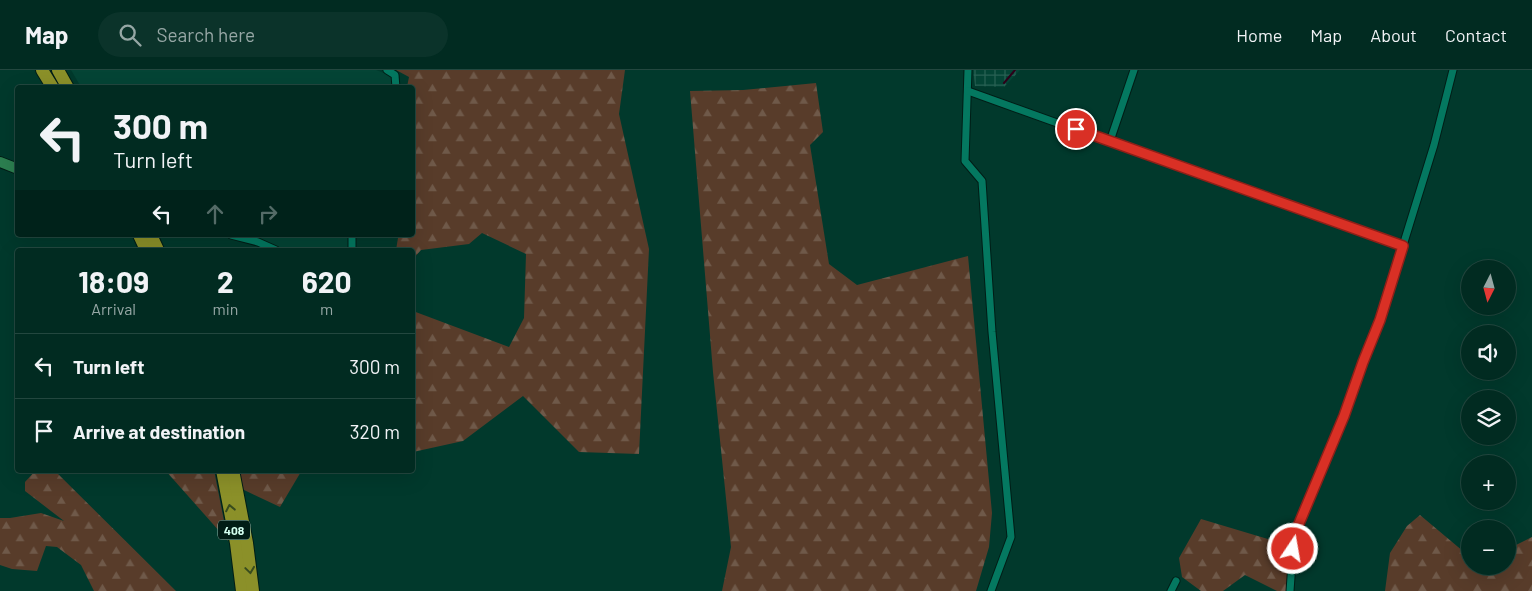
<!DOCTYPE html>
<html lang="en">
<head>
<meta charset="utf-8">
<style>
	:root { --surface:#012b21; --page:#0b332a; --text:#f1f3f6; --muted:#96a7a5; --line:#23473f }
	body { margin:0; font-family:Barlow,sans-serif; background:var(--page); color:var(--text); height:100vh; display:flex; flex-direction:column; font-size:19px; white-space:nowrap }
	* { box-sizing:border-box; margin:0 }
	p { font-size:16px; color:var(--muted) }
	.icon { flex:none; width:28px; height:28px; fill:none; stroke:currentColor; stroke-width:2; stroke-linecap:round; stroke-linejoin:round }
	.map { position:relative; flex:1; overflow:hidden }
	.panel { position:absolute; left:15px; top:178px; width:400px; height:225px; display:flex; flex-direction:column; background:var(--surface); border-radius:5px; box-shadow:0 5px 20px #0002,0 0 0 1px var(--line) }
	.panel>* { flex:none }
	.top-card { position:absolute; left:15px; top:15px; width:400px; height:152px; border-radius:5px; box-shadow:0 5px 20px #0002,0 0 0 1px var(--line); background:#012b21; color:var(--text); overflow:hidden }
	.needle { width:32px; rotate:186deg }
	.buttons { position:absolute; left:1461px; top:190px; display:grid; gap:10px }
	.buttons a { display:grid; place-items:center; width:55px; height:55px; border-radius:50%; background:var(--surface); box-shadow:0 5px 20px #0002,0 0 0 1px var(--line); font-size:25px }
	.pin { position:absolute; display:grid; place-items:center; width:42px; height:42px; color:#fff; margin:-21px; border:2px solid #fff; border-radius:50%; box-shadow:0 1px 5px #0007 }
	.me { position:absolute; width:55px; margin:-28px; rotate:12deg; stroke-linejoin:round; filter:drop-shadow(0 0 4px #0008) }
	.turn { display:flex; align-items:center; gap:18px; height:105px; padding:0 15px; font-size:22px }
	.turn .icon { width:65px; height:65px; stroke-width:2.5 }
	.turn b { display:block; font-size:35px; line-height:42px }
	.lanes { display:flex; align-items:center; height:48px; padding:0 15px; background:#0003; justify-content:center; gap:25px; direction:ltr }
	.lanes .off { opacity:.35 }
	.eta { display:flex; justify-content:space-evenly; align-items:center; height:85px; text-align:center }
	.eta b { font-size:30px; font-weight:700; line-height:35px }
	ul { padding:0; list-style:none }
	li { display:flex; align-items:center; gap:15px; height:65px; padding:0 15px; border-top:1px solid var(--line) }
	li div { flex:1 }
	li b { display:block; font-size:19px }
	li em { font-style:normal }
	header { display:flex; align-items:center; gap:30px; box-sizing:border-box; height:70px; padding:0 25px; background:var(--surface); border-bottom:1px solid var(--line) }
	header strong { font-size:24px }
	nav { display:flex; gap:28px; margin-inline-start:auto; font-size:18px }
	.search { width:350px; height:45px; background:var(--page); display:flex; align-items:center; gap:12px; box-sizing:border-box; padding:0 18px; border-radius:28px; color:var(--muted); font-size:19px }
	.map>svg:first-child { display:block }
	.built { fill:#044435 }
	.industrial { fill:url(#industrial-grid) }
	.forest { fill:url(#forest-firs) }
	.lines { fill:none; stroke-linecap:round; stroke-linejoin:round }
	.stream { stroke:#2d0019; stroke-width:2 }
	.street-casing { stroke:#011d16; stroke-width:9 }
	.secondary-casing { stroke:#011d16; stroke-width:12 }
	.highway-casing { stroke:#011d16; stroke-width:14 }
	.street { stroke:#047860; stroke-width:7 }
	.secondary { stroke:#2c7f50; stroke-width:10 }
	.highway { stroke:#8b9029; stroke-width:12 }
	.oneway { stroke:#384b1e }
	.route-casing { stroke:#8d1f18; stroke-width:12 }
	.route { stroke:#d93025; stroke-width:9 }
	.labels { text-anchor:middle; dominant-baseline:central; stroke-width:5; stroke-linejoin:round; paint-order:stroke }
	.shield { fill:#011d16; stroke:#94bbaf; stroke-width:1 }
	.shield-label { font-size:12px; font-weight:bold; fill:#d3fff0 }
</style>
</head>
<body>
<header>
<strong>Map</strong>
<div class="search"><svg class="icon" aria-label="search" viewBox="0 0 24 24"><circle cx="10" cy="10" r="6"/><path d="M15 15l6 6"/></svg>Search here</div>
<nav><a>Home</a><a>Map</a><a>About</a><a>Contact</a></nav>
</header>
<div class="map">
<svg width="1532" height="521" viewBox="0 0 1532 521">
	<defs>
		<pattern id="industrial-grid" width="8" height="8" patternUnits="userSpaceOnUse" patternTransform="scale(1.25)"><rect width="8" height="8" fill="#044435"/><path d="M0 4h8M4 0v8" fill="none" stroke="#286053"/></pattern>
		<pattern id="forest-firs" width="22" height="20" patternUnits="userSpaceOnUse" patternTransform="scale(1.25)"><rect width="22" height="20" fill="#583c2a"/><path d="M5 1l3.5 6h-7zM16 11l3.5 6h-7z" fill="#6f5949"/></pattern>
	</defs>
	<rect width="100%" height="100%" fill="#01392c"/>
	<g class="built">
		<polygon points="71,0 376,0 392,6 392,17 81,17"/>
		<polygon points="245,165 349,165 350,180 284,180"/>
	</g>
	<polygon class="industrial" points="973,0 1020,0 1004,17 975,16"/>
	<g class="forest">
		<polygon points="396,0 625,0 619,44 649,179 639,384 579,382 523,326 463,371 413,382 413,241 509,277 524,248 526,184 482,163 469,174 421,180 413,189 412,180 396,180 398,168 396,165 412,165 412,18 407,17 409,7"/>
		<polygon points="816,13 823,62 810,75 829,194 857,215 968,186 992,443 989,477 976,521 722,521 731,477 713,302 690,21 743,20"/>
		<polygon points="36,400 54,400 176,521 94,521 81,495 57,477 46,476 37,501 12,499 0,495 0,448 10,448 41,443 64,451 25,421 25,412"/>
		<polygon points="165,400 214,400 228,471"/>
		<polygon points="238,400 302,400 280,437 242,419"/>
		<polygon points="1420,445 1470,487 1470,496 1508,496 1508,479 1532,467 1532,521 1385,521 1390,483 1407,456"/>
		<polygon points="1201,449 1291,476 1293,521 1277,521 1245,505 1223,521 1201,521 1182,507 1179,488"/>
	</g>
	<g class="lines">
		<polyline class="stream" points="1004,13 1015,0"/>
		<defs>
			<g id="street">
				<polyline points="387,0 395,5 396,18"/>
				<polyline points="968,0 965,91 982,111 992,262 1011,467 991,521"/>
				<polyline points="968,21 1403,177"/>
				<polyline points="1110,71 1134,0"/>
				<polyline points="231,165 258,172 276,180"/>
				<polyline points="352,165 352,180"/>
				<polyline points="1171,521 1176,511"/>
				<polyline points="1290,521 1293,479 1298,456 1344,346 1363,292 1380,250 1434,75 1453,0"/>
			</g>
			<polyline id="secondary" points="0,92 18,99"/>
			<g id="highway">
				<polyline points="42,0 53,18"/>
				<polyline points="58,0 68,18"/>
				<polyline points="139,165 146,180"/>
				<polyline points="151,165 158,180"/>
				<polyline points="222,400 236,473 242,521"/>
				<polyline points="233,400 247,473 253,521"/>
			</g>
		</defs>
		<use href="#street" class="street-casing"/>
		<use href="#secondary" class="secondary-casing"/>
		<use href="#highway" class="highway-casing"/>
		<use href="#street" class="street"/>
		<use href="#secondary" class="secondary"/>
		<use href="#highway" class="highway"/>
	</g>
	<defs><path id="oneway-chevron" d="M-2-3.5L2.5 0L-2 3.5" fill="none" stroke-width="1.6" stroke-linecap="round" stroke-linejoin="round" transform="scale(1.25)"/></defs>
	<g class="oneway">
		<use href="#oneway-chevron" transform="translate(230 438) rotate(-101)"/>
		<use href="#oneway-chevron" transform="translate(250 500) rotate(82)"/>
	</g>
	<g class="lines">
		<defs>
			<polyline id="route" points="1076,59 1403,176 1380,250 1363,292 1344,346 1298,456 1293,479"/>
		</defs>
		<use href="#route" class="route-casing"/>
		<use href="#route" class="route"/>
	</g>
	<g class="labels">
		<rect class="shield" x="218" y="450.5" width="32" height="19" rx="4"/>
		<g class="shield-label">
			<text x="234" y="460">408</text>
		</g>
	</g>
</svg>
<div class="buttons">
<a><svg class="needle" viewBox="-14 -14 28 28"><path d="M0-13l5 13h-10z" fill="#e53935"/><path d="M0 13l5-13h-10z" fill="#96a7a5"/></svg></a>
<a><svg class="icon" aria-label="sound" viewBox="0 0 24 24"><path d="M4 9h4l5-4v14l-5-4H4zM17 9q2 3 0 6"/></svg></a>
<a><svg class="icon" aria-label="layers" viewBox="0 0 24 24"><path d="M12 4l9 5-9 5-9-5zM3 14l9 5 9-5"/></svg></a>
<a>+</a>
<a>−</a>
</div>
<div class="pin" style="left:1076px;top:59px;background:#d93025"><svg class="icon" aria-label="arrive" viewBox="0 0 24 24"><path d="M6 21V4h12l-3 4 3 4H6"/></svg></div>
<svg class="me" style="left:1293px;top:479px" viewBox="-20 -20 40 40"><circle r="17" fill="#d93025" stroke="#fff" stroke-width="3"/><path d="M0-11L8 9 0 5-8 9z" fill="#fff"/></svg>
<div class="top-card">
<div class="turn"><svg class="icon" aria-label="left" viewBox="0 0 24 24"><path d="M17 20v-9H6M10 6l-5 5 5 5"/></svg><div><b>300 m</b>Turn left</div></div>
<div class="lanes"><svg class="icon" aria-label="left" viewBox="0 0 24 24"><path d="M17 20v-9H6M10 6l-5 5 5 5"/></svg><svg class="icon off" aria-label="ahead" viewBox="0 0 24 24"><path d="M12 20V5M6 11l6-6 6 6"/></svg><svg class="icon off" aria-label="right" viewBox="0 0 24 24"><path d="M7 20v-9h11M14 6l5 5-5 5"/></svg></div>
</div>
<section class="panel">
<div class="eta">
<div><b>18:09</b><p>Arrival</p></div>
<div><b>2</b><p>min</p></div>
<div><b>620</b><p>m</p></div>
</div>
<ul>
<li><svg class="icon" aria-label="left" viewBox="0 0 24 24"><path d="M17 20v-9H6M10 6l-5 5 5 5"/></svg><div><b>Turn left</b></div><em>300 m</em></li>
<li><svg class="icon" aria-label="arrive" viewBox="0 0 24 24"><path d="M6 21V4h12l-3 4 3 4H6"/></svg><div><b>Arrive at destination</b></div><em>320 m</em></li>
</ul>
</section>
</div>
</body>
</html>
